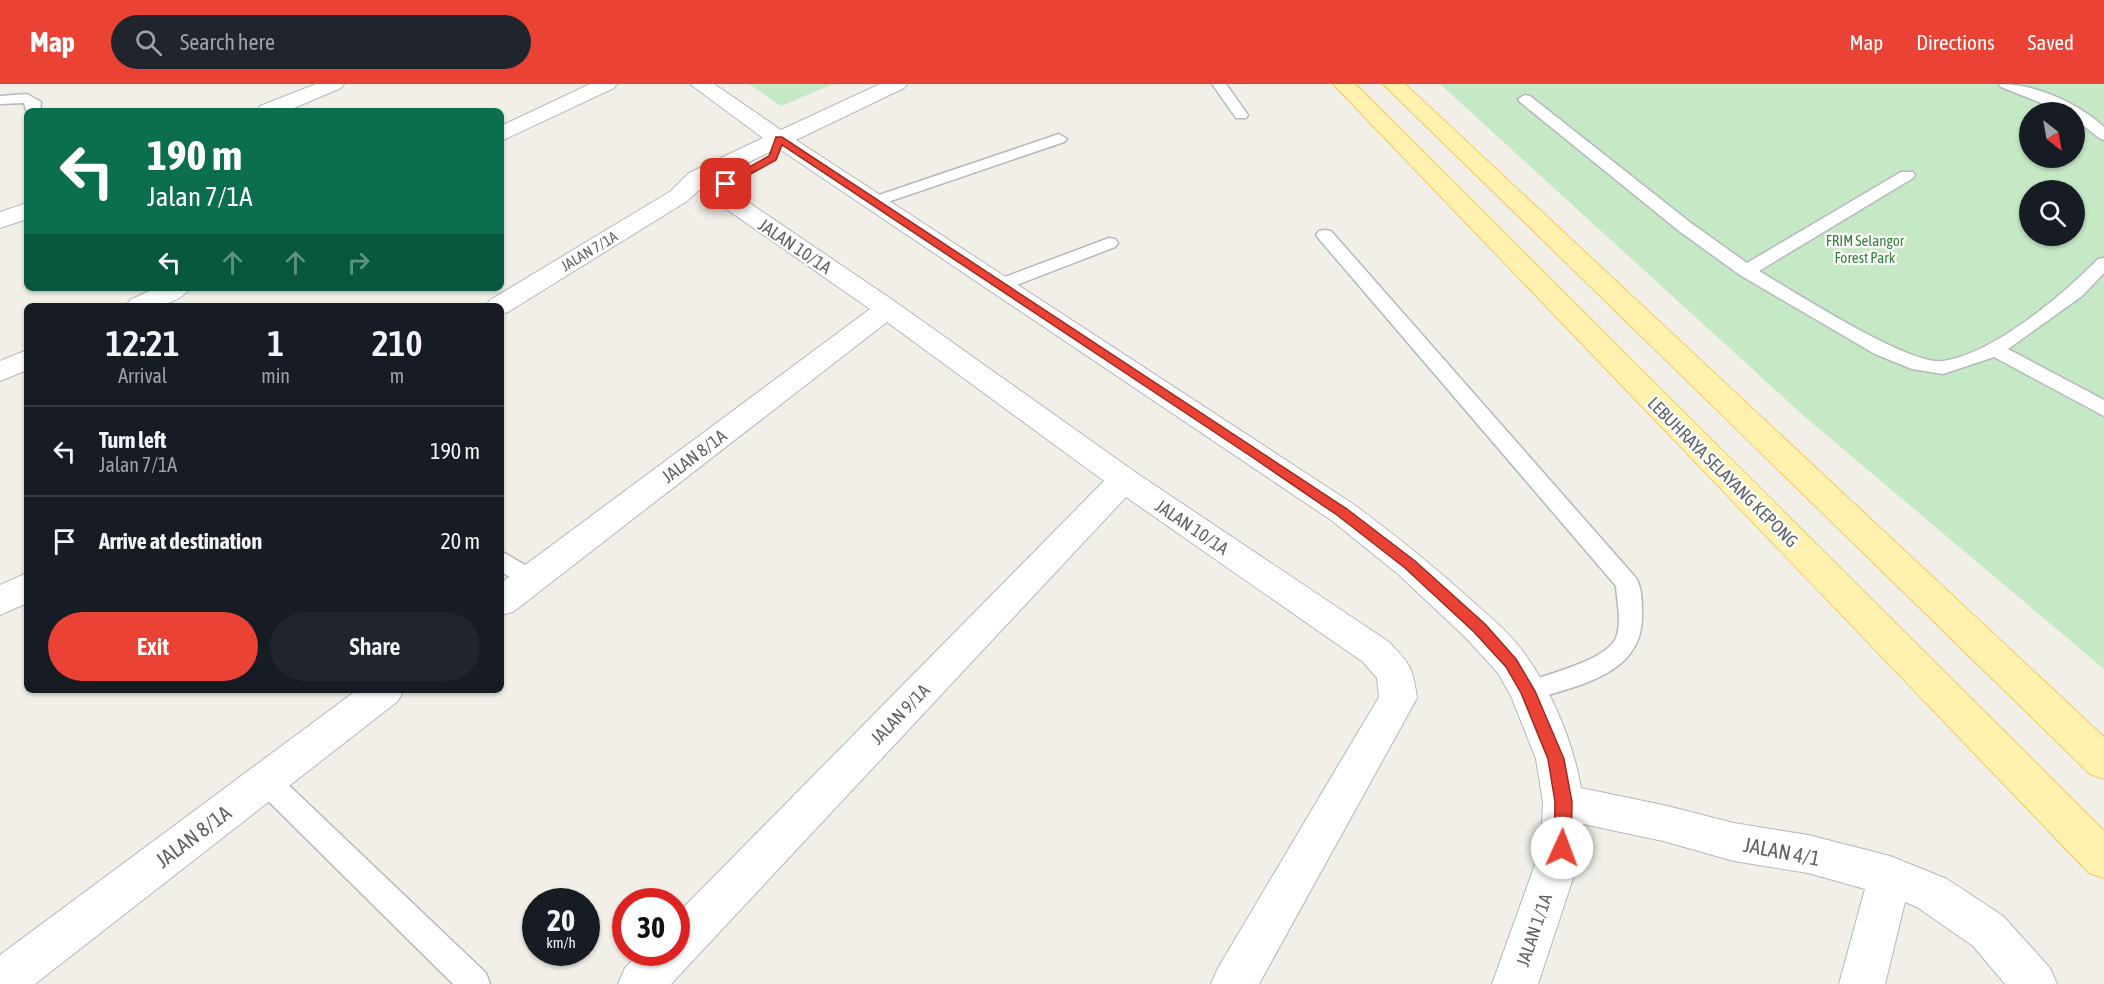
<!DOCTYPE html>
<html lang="en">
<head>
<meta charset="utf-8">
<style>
	:root { --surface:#171b24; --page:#20242c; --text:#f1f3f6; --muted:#9ea1a6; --line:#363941; --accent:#ea4335 }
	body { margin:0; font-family:"Asap Condensed",sans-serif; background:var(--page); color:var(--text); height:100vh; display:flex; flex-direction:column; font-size:22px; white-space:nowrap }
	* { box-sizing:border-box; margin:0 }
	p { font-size:20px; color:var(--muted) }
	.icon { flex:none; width:33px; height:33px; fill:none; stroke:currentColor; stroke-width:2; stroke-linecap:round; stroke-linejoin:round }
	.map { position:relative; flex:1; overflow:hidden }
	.sheet { position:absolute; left:24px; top:219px; width:480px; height:390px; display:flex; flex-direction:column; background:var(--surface); border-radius:9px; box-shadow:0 2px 4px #0004 }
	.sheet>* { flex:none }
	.hud { position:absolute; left:24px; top:24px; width:480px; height:183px; border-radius:9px; box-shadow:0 2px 4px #0004; background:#0b6e4f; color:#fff; overflow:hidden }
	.needle { width:39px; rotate:149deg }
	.tools { position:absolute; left:2019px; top:18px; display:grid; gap:12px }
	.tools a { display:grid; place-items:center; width:66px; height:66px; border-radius:50%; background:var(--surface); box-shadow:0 2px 4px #0004; font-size:30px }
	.speed { position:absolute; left:522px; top:804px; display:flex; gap:12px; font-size:30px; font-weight:700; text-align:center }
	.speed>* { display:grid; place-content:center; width:78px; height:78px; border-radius:50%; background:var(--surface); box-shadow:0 2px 4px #0004; line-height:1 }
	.speed small { font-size:15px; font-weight:400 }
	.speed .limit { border:9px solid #d22; background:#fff; color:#111 }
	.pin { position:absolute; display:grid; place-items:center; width:51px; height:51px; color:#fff; margin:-26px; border-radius:12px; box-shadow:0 3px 9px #0006 }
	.me { position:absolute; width:66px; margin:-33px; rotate:2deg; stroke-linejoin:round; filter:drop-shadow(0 0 4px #0008) }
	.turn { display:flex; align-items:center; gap:21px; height:126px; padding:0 24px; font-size:27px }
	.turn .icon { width:78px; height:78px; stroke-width:2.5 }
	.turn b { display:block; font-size:42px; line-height:51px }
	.lanes { display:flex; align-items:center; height:57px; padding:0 24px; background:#0003; justify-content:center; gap:30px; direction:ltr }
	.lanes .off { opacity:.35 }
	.eta { display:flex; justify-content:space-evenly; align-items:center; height:102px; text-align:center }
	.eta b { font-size:36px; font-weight:600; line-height:42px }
	.primary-button { display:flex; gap:12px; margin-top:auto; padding:12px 24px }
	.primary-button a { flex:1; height:69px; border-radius:36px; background:var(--accent); color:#fff; font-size:24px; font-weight:600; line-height:69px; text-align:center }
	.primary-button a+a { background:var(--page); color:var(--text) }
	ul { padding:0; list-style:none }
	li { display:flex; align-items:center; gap:18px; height:90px; padding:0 24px; border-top:2px solid var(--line) }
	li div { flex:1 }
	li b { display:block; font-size:22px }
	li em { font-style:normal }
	header { display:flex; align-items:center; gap:36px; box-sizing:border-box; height:84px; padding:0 30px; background:var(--accent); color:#fff }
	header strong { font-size:28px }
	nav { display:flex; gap:33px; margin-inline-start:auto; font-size:21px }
	.search { width:420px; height:54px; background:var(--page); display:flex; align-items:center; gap:15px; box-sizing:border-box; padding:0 21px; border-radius:33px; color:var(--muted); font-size:22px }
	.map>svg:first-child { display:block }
	.green { fill:#c5e8c5; fill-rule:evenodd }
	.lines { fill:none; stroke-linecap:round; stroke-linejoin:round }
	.lane-casing { stroke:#b5b8bc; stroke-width:3 }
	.street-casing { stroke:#b5b8bc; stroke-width:2 }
	.primary-casing { stroke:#f2c960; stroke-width:2 }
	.lane { fill:#fff; fill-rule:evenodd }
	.street { fill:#fff; fill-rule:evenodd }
	.primary { fill:#fff2af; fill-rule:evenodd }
	.route { fill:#ea4335; stroke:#982c22; stroke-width:1.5 }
	.labels { text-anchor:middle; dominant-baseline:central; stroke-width:4.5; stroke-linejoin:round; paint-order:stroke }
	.far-park-label { font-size:15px; fill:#348238; stroke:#fff }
	.far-street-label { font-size:15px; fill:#5f6368; stroke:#fff }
	.street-label { font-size:18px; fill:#5f6368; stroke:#fff }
	.near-street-label { font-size:21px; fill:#5f6368; stroke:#fff }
</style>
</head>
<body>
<header>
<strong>Map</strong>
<div class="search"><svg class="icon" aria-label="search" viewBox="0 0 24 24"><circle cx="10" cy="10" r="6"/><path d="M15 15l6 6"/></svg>Search here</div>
<nav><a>Map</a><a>Directions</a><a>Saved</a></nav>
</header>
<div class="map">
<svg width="2104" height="900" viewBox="0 0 2104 900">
	<rect width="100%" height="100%" fill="#f1efe8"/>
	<g class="green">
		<polygon points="749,0 833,0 781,22"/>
		<path d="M1440 0H2104V585L1805 333ZM2030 28H2074V74H2030ZM2030 106H2074V152H2030Z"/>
	</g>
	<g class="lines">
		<defs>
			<g id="lane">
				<polygon points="1212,0 1226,0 1248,31 1246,34 1236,34"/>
				<path d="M1999 0C2035 0 2077 18 2104 43V56L2099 54 2074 34V28H2064L2001 3Z"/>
				<polygon points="27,10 41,18 40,27 27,27 27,29 24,19 0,20 0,12"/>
				<path d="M1525 11 1530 12 1691 139 1747 179 1901 88H1913L1915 91 1913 94 1759 187C1793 207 1909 282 1943 277 1993 270 2063 211 2098 175L2104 174V189L2082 212 2008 265 2104 316V332L1994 273 1943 290 1912 285 1875 270 1740 191 1679 147 1520 18 1518 15Z"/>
				<polygon points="1059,50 1067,55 1064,58 879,121 873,123 865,118 867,115"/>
				<path d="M1325 146 1331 147 1636 494C1642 504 1642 518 1642 530 1644 592 1575 602 1528 617L1519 614 1515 607 1519 600C1542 592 1606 577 1616 554 1622 539 1617 518 1616 502L1319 155 1316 151 1319 147Z"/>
				<polygon points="1109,154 1115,155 1118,159 1115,163 1006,205 994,205 991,201 994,197"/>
				<path d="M501 467 539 489 543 495 539 501C524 506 513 495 501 487Z"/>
				<polygon points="266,685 276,689 486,889 490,900 453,900 256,705 252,697 256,689"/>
			</g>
			<g id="street">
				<polygon points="316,0 344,0 341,4 287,27 257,27 260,22"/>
				<polygon points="590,0 617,0 614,4 501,57 501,42"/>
				<path d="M690 0H714L781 46 880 0H907L904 4 796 56 1353 420C1394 450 1432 481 1470 515 1489 532 1510 549 1525 570 1552 608 1573 658 1581 704L1663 721 1734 739 1808 751 1890 772 1947 795 2003 832 2050 884 2057 900H2005L1973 862 1917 823 1905 818 1885 900H1839L1865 805 1808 789 1734 777 1663 757 1583 740V764L1538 900H1492L1541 764 1543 718 1536 675 1511 612 1498 589 1466 554 1398 490 1331 436 778 64 714 95 897 219 1135 388 1389 558C1410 580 1413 583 1417 614L1259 900H1211L1218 884 1379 613 1377 594 1363 578 1126 413 671 900H618L625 884 640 868H676V831L1104 397 887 238 513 528 501 531V499L870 225 699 106 687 117 508 228 501 230V222H486L490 216 671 107 689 89 763 54Z"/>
				<polygon points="27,119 27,135 0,144 0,128"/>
				<path d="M156 204H190C176 224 147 222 126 222L130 216Z"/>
				<polygon points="27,266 27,286 0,297 0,277"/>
				<polygon points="27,489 27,519 0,531 0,501"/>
				<polygon points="357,606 404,606 398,617 35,900 0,900 0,871"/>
			</g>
			<g id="primary">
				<polygon points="1333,0 1355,0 2104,747 2104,794 2089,789"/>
				<polygon points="1383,0 1405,0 2104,653 2104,695 2090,690"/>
			</g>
		</defs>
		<use href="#lane" class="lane-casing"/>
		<use href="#street" class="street-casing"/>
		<use href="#primary" class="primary-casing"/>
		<use href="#lane" class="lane"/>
		<use href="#street" class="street"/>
		<use href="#primary" class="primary"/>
	</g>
	<polygon class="route" points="776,53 782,53 1347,425 1415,477 1485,540 1516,575 1535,607 1564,675 1572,718 1571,764 1568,769 1562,772 1556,769 1554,764 1555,718 1548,675 1521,609 1506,583 1474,548 1405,484 1337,431 1252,373 782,61 776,76 729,102 722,102 722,98 769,72"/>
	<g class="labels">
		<g class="far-park-label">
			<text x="1865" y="156">FRIM Selangor<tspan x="1865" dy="17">Forest Park</tspan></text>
		</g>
		<g class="far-street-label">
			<text transform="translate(589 167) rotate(-31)">JALAN 7/1A</text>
		</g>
		<g class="street-label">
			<text transform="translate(795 162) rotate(34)">JALAN 10/1A</text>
			<text transform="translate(694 372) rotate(-37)">JALAN 8/1A</text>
			<text transform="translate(1723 388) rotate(45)">LEBUHRAYA SELAYANG KEPONG</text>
			<text transform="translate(1192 443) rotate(34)">JALAN 10/1A</text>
			<text transform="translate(900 630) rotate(-46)">JALAN 9/1A</text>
			<text transform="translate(1534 846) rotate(-71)">JALAN 1/1A</text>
		</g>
		<g class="near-street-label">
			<text transform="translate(193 752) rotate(-37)">JALAN 8/1A</text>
			<text transform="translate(1782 767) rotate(11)">JALAN 4/1</text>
		</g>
	</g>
</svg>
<div class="tools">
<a><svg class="needle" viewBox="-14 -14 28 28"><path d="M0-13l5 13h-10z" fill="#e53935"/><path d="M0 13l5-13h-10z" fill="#9ea1a6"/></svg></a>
<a><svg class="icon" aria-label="search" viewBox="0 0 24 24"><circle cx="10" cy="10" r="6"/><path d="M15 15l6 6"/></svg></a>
</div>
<div class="speed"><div>20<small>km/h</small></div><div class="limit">30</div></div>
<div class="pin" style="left:726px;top:100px;background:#d93025"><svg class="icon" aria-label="arrive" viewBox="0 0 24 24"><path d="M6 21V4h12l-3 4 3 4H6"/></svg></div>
<svg class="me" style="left:1562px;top:764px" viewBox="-20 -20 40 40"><circle r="19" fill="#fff"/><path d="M0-13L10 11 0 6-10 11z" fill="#ea4335"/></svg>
<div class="hud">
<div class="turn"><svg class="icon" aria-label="left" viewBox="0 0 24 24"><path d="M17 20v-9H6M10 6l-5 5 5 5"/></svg><div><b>190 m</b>Jalan 7/1A</div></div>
<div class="lanes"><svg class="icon" aria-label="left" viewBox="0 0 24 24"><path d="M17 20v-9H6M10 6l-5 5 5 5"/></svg><svg class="icon off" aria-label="ahead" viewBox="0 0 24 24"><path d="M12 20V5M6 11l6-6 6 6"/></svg><svg class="icon off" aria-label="ahead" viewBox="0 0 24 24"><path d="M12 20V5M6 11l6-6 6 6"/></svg><svg class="icon off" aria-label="right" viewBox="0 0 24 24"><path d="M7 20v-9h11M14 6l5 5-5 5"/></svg></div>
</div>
<section class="sheet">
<div class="eta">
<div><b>12:21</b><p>Arrival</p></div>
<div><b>1</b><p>min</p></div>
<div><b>210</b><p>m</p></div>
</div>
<ul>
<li><svg class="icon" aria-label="left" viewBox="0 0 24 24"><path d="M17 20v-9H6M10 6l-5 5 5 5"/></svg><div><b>Turn left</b><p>Jalan 7/1A</p></div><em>190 m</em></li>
<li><svg class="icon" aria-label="arrive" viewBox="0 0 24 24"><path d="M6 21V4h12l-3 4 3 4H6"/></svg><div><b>Arrive at destination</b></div><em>20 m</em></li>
</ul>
<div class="primary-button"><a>Exit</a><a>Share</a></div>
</section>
</div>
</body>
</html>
